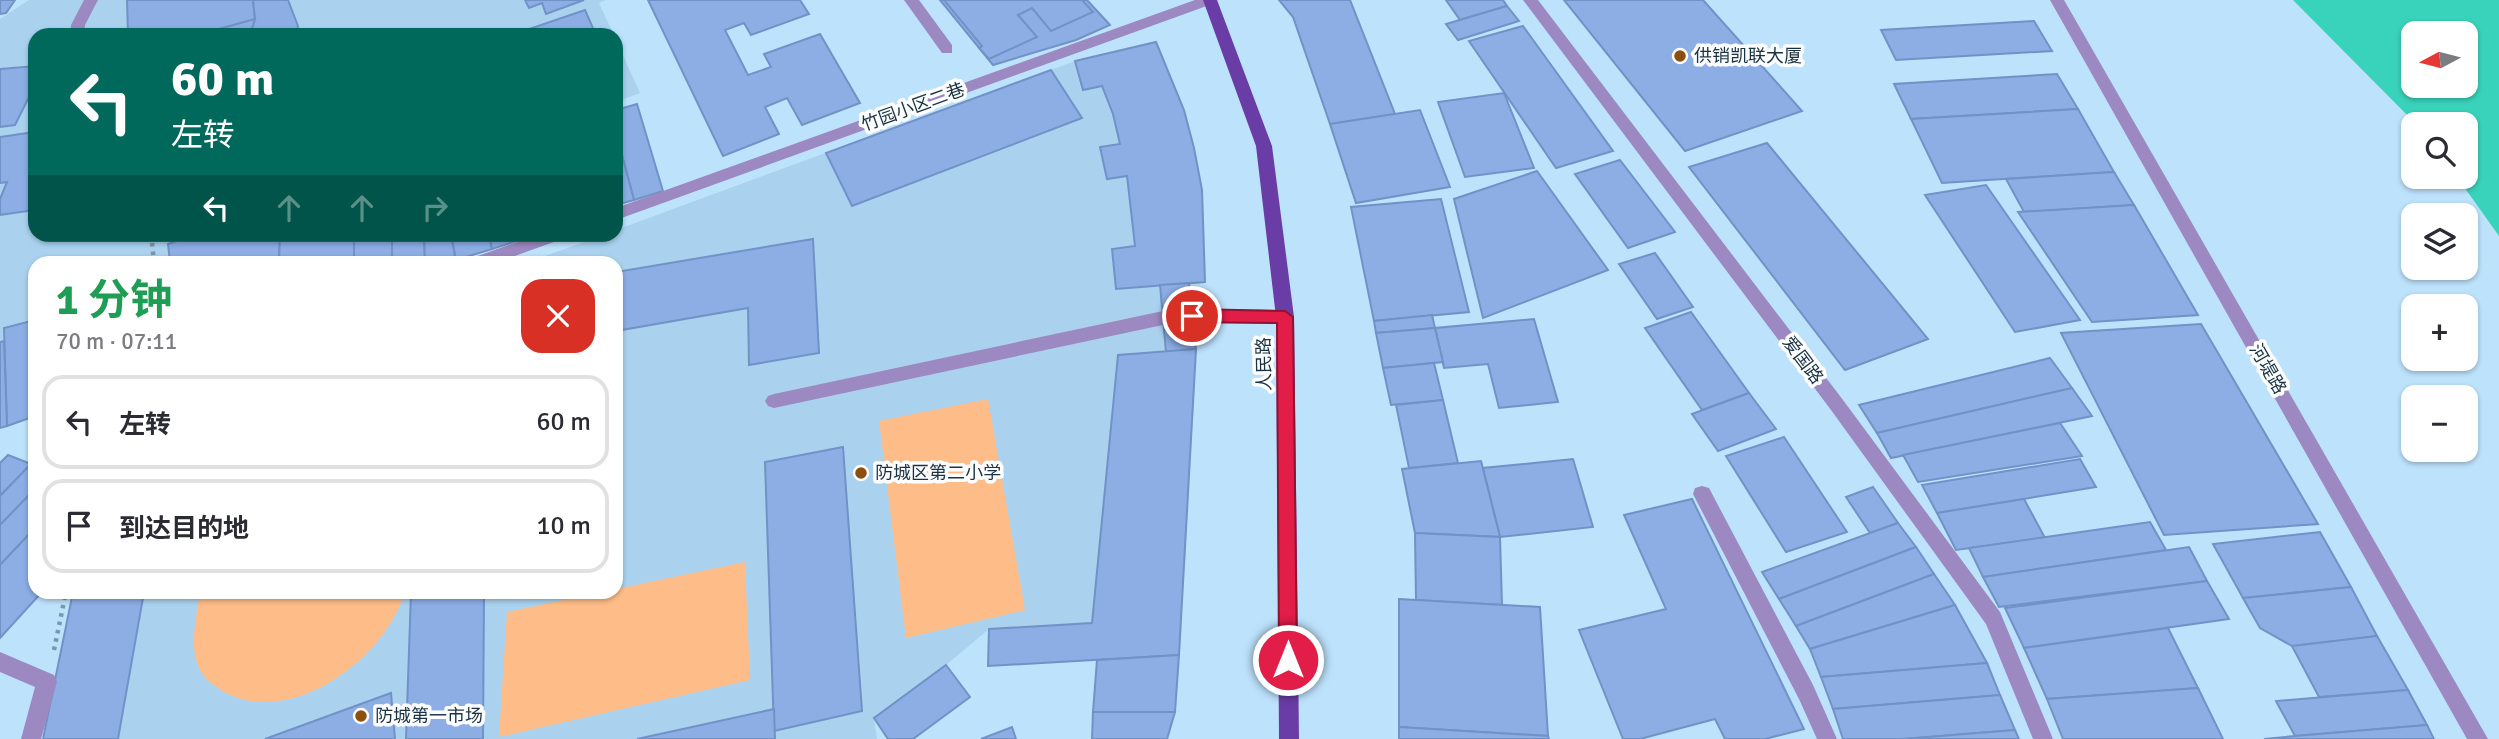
<!DOCTYPE html>
<html lang="zh">
<head>
<meta charset="utf-8">
<style>
	:root { --surface:#fff; --page:#f2f2f3; --text:#2b2b33; --muted:#7c7c81; --line:#e1e1e2 }
	body { margin:0; font-family:Signika,"Noto Sans SC",sans-serif; background:var(--page); color:var(--text); height:100vh; display:flex; flex-direction:column; font-size:26px; white-space:nowrap }
	* { box-sizing:border-box; margin:0 }
	p { font-size:23px; color:var(--muted) }
	.icon { flex:none; width:38px; height:38px; fill:none; stroke:currentColor; stroke-width:2; stroke-linecap:round; stroke-linejoin:round }
	.map { position:relative; flex:1; overflow:hidden }
	.details { position:absolute; left:28px; top:256px; width:595px; height:343px; display:flex; flex-direction:column; background:var(--surface); border-radius:21px; box-shadow:0 2px 5px #0004 }
	.details>* { flex:none }
	.top-card { position:absolute; left:28px; top:28px; width:595px; height:214px; border-radius:21px; box-shadow:0 2px 5px #0004; background:#00695c; color:#fff; overflow:hidden }
	.needle { width:46px; rotate:263deg }
	.controls { position:absolute; left:2401px; top:21px; display:grid; gap:14px }
	.controls a { display:grid; place-items:center; width:77px; height:77px; border-radius:14px; background:var(--surface); box-shadow:0 2px 5px #0004; font-size:35px }
	.pin { position:absolute; display:grid; place-items:center; width:60px; height:60px; color:#fff; margin:-30px; border:4px solid #fff; border-radius:50%; box-shadow:0 2px 7px #0007 }
	.me { position:absolute; width:77px; margin:-38px; rotate:0deg; stroke-linejoin:round; filter:drop-shadow(0 0 5px #0008) }
	.turn { display:flex; align-items:center; gap:24px; height:147px; padding:0 28px; font-size:32px }
	.turn .icon { width:91px; height:91px; stroke-width:2.5 }
	.turn b { display:block; font-size:49px; line-height:60px }
	.lanes { display:flex; align-items:center; height:66px; padding:0 28px; background:#0003; justify-content:center; gap:35px; direction:ltr }
	.lanes .off { opacity:.35 }
	.round { display:grid; place-items:center; flex:none; width:74px; height:74px; border-radius:21px; background:var(--page) }
	.overview { display:flex; align-items:center; justify-content:space-between; height:119px; padding:0 28px }
	h1 { font-size:42px; font-weight:700; line-height:52px; color:#1e9e55 }
	ul { padding:0; list-style:none }
	li { display:flex; align-items:center; gap:21px; height:94px; margin:0 14px 10px; padding:0 14px; border:4px solid var(--line); border-radius:21px }
	li div { flex:1 }
	li b { display:block; font-size:26px }
	li em { font-style:normal }
	.map>svg:first-child { display:block }
	.built { fill:#aad2ef }
	.green { fill:#febd88 }
	.water { fill:#39d2ba; fill-rule:evenodd }
	.building { fill:#8caee5; stroke:#7192c7; stroke-width:2 }
	.lines { fill:none; stroke-linecap:round; stroke-linejoin:round }
	.minor-tunnel { stroke:#9cbfd7; stroke-width:18; stroke-dasharray:18 9; stroke-linecap:butt }
	.path { stroke:#7797ad; stroke-width:4.5; stroke-dasharray:3.5 5; stroke-linecap:butt }
	.minor { fill:#9c89c2; fill-rule:evenodd }
	.major { fill:#693da5; fill-rule:evenodd }
	.route { fill:#e11d48; stroke:#92132f; stroke-width:2 }
	.poi-dot { fill:#8c4f10; stroke:#fdfdfd; stroke-width:2.5 }
	.labels { text-anchor:middle; dominant-baseline:central; stroke-width:7; stroke-linejoin:round; paint-order:stroke }
	.poi-label { font-size:18px; fill:#1a3344; stroke:#fdfdfd; text-anchor:start }
	.street-label { font-size:18px; fill:#1a3344; stroke:#fdfdfd }
</style>
</head>
<body>
<div class="map">
<svg width="2499" height="739" viewBox="0 0 2499 739">
	<rect width="100%" height="100%" fill="#bde2fc"/>
	<g class="built">
		<polygon points="29,0 606,0 599,3 614,35 35,35 35,234 195,235 168,244 170,262 35,262 35,320 5,328 4,341 0,342 0,19"/>
		<polygon points="616,40 640,93 616,102"/>
		<polygon points="1156,42 1184,110 1194,148 1202,190 1205,282 1189,283 1196,349 1118,355 1092,623 989,629 946,665 874,718 877,739 43,739 73,592 616,592 616,262 528,262 604,235 616,234 616,230 1075,61"/>
	</g>
	<g class="green">
		<polygon points="988,399 1025,610 906,638 879,421"/>
		<polygon points="745,562 750,680 499,737 507,612"/>
		<path d="M200 592H405C386 657 293 729 224 692 214 686 202 677 198 666 189 643 197 615 200 592Z"/>
	</g>
	<path class="water" d="M2293 0H2499V236L2457 177H2466V124H2416ZM2413 33H2466V86H2413Z"/>
	<g class="building">
		<polygon points="0,0 15,0 6,13 0,14"/>
		<polygon points="127,0 253,0 255,19 198,35 128,35"/>
		<polygon points="253,0 288,0 298,26 296,35 250,35 255,19"/>
		<polygon points="525,0 584,0 546,14 542,3 529,8"/>
		<polygon points="648,0 800,0 809,14 751,35 744,23 725,30 748,75 771,67 764,54 820,34 860,103 802,125 787,98 765,107 779,134 723,156"/>
		<polygon points="940,0 1087,0 1110,25 1076,40 993,65"/>
		<polygon points="944,0 1082,0 1093,12 1051,31 1032,8 1018,15 1037,37 989,59 979,48 982,46"/>
		<polygon points="1279,0 1350,0 1395,114 1330,124 1293,17"/>
		<polygon points="1446,0 1503,0 1507,6 1460,20"/>
		<polygon points="1564,0 1703,0 1802,111 1685,151"/>
		<polygon points="1507,6 1519,21 1458,40 1446,24"/>
		<polygon points="585,10 596,35 532,35 529,29"/>
		<polygon points="255,19 250,35 198,35"/>
		<polygon points="2034,21 2052,51 1896,60 1881,30"/>
		<polygon points="1523,26 1613,151 1556,168 1469,41"/>
		<polygon points="1156,42 1184,110 1194,148 1202,190 1205,282 1116,289 1112,249 1135,246 1127,176 1107,179 1100,147 1120,144 1113,114 1102,86 1083,90 1075,61"/>
		<polygon points="35,66 35,85 15,125 0,127 0,69"/>
		<polygon points="1051,70 1082,118 852,206 826,153"/>
		<polygon points="2057,74 2078,109 1911,119 1894,84"/>
		<polygon points="1504,93 1534,168 1465,177 1438,102"/>
		<polygon points="637,104 663,191 634,200 616,133 616,110"/>
		<polygon points="2078,109 2114,172 1942,183 1911,119"/>
		<polygon points="1420,110 1450,187 1356,203 1330,124"/>
		<polygon points="35,132 35,210 0,215 0,199 7,182 0,183 0,137"/>
		<polygon points="616,133 634,200 616,205"/>
		<polygon points="1767,143 1928,339 1845,370 1689,167"/>
		<polygon points="1620,160 1675,232 1628,248 1575,174"/>
		<polygon points="1537,171 1608,270 1483,318 1454,199"/>
		<polygon points="2114,172 2134,205 2024,212 2006,179"/>
		<polygon points="1986,185 2080,320 2015,332 1925,195"/>
		<polygon points="1441,199 1469,312 1374,321 1351,207"/>
		<polygon points="2134,205 2198,315 2092,322 2018,212"/>
		<polygon points="195,234 280,234 279,262 170,262 168,244"/>
		<polygon points="280,234 354,234 354,262 279,262"/>
		<rect x="354" y="234" width="38" height="28"/>
		<polygon points="392,234 424,234 425,262 392,262"/>
		<polygon points="424,234 451,234 456,262 425,262"/>
		<polygon points="451,234 489,234 492,249 456,260"/>
		<polygon points="489,234 526,234 526,238 492,249"/>
		<polygon points="813,239 819,353 749,365 748,308 616,331 616,272"/>
		<polygon points="1655,253 1693,307 1657,319 1619,264"/>
		<polygon points="1189,283 1196,349 1166,352 1160,285"/>
		<polygon points="1691,312 1749,393 1702,410 1645,328"/>
		<polygon points="1432,315 1435,328 1376,333 1374,321"/>
		<polygon points="1534,319 1558,402 1499,408 1488,364 1444,368 1435,328"/>
		<polygon points="35,320 35,416 7,426 4,328"/>
		<polygon points="2201,324 2318,524 2164,535 2061,333"/>
		<polygon points="1435,328 1443,362 1383,368 1376,333"/>
		<polygon points="4,341 7,426 0,428 0,342"/>
		<polygon points="1196,349 1179,655 988,666 989,629 1092,623 1118,355"/>
		<polygon points="2050,358 2072,388 1877,433 1859,405"/>
		<polygon points="1434,363 1443,400 1391,405 1383,368"/>
		<polygon points="2072,388 2092,416 1891,458 1877,433"/>
		<polygon points="1749,393 1776,429 1718,451 1692,414"/>
		<polygon points="1443,400 1458,463 1409,468 1396,405"/>
		<polygon points="2060,423 2082,456 1918,482 1903,455"/>
		<polygon points="1784,437 1847,532 1786,552 1726,456"/>
		<polygon points="843,447 862,711 774,731 765,462"/>
		<polygon points="8,455 31,464 0,496 0,463"/>
		<polygon points="1573,459 1593,527 1500,537 1483,468"/>
		<polygon points="2080,459 2096,487 1937,513 1922,485"/>
		<polygon points="1481,461 1500,537 1415,533 1402,469"/>
		<polygon points="31,464 35,465 35,489 0,525 0,496"/>
		<polygon points="1873,487 1898,523 1870,533 1846,497"/>
		<polygon points="35,489 35,528 0,565 0,525"/>
		<polygon points="1692,499 1804,729 1765,739 1725,739 1715,719 1640,739 1623,739 1579,630 1666,609 1624,515"/>
		<polygon points="2024,499 2045,538 1956,550 1937,513"/>
		<polygon points="2150,522 2166,550 1983,577 1969,548"/>
		<polygon points="1898,523 1916,547 1779,599 1762,572"/>
		<polygon points="35,528 35,592 42,592 0,638 0,565"/>
		<polygon points="2320,532 2351,587 2243,598 2213,544"/>
		<polygon points="1415,533 1500,537 1502,605 1416,600"/>
		<polygon points="1916,547 1934,574 1796,626 1779,599"/>
		<polygon points="2189,547 2207,581 1999,607 1983,577"/>
		<polygon points="1934,574 1955,605 1810,649 1796,626"/>
		<polygon points="2207,581 2229,619 2024,648 2005,608"/>
		<polygon points="2351,587 2377,636 2292,646 2260,628 2243,598"/>
		<polygon points="73,592 144,592 118,739 43,739"/>
		<polygon points="411,592 484,592 483,739 406,739"/>
		<polygon points="1399,599 1540,607 1548,736 1399,727"/>
		<polygon points="1955,605 1987,663 1821,677 1810,649"/>
		<polygon points="2168,628 2198,688 2047,699 2024,648"/>
		<polygon points="2377,636 2408,690 2319,697 2292,646"/>
		<polygon points="1179,655 1175,712 1093,712 1097,660"/>
		<polygon points="1987,663 2000,695 1833,709 1821,677"/>
		<polygon points="946,665 970,697 913,739 888,739 874,718"/>
		<polygon points="2198,688 2223,739 2063,739 2047,699"/>
		<polygon points="2408,690 2427,725 2295,736 2276,701"/>
		<polygon points="391,693 395,739 265,739"/>
		<polygon points="2000,695 2015,730 1903,739 1843,739 1833,709"/>
		<polygon points="774,709 775,739 637,739"/>
		<polygon points="1093,712 1175,712 1167,739 1092,739"/>
		<polygon points="2427,725 2434,739 2264,739 2295,736"/>
		<polygon points="1012,727 1016,739 981,739"/>
		<polygon points="1399,727 1548,736 1549,739 1399,739"/>
		<polygon points="2015,730 2019,739 1903,739"/>
	</g>
	<g class="lines">
		<polyline class="minor-tunnel" points="1163,318 1192,316"/>
		<g class="path">
			<polyline points="152,243 154,262"/>
			<polyline points="54,650 66,592"/>
		</g>
		<g class="minor">
			<polygon points="84,0 98,0 85,25 84,35 70,35 71,25"/>
			<polygon points="904,0 919,0 952,45 952,53 942,53"/>
			<polygon points="1195,0 1217,0 1215,3 616,220 616,208"/>
			<polygon points="1523,0 1538,0 1843,400 2000,612 2053,739 2033,739 1986,624 1831,410"/>
			<polygon points="2050,0 2064,0 2488,739 2467,739"/>
			<polygon points="539,234 567,234 565,238 498,262 473,262 475,257"/>
			<polygon points="1192,309 1285,310 1291,312 1294,317 1291,322 1285,324 1192,323 1186,321 1183,316 1186,311"/>
			<polygon points="1163,311 1169,313 1172,318 1169,323 1163,325 774,408 768,406 765,401 768,396 774,394"/>
			<polygon points="1702,486 1709,488 1813,685 1837,739 1817,739 1799,699 1693,494 1695,488"/>
			<polygon points="0,652 54,675 57,682 41,739 21,739 35,687 0,672"/>
		</g>
		<polygon class="major" points="1203,0 1217,0 1272,146 1294,317 1299,739 1279,739 1276,317 1256,146"/>
	</g>
	<polygon class="route" points="1192,309 1285,311 1293,317 1297,660 1294,666 1288,669 1282,666 1279,660 1277,323 1192,322 1184,316"/>
	<g class="poi-dot">
		<circle cx="1680" cy="56" r="7"/>
		<circle cx="861" cy="473" r="7"/>
		<circle cx="361" cy="716" r="7"/>
	</g>
	<g class="labels">
		<g class="poi-label">
			<text x="1694" y="56">供销凯联大厦</text>
			<text x="875" y="473">防城区第二小学</text>
			<text x="375" y="716">防城第一市场</text>
		</g>
		<g class="street-label">
			<text transform="translate(913 107) rotate(-20)">竹园小区二巷</text>
			<text transform="translate(1803 360) rotate(53)">爱国路</text>
			<text transform="translate(1264 364) rotate(-91)">人民路</text>
			<text transform="translate(2268 369) rotate(60)">河堤路</text>
		</g>
	</g>
</svg>
<div class="controls">
<a><svg class="needle" viewBox="-14 -14 28 28"><path d="M0-13l5 13h-10z" fill="#e53935"/><path d="M0 13l5-13h-10z" fill="#7c7c81"/></svg></a>
<a><svg class="icon" aria-label="search" viewBox="0 0 24 24"><circle cx="10" cy="10" r="6"/><path d="M15 15l6 6"/></svg></a>
<a><svg class="icon" aria-label="layers" viewBox="0 0 24 24"><path d="M12 4l9 5-9 5-9-5zM3 14l9 5 9-5"/></svg></a>
<a>+</a>
<a>−</a>
</div>
<div class="pin" style="left:1192px;top:316px;background:#d93025"><svg class="icon" aria-label="arrive" viewBox="0 0 24 24"><path d="M6 21V4h12l-3 4 3 4H6"/></svg></div>
<svg class="me" style="left:1288px;top:660px" viewBox="-20 -20 40 40"><circle r="17" fill="#e11d48" stroke="#fff" stroke-width="3"/><path d="M0-11L8 9 0 5-8 9z" fill="#fff"/></svg>
<div class="top-card">
<div class="turn"><svg class="icon" aria-label="left" viewBox="0 0 24 24"><path d="M17 20v-9H6M10 6l-5 5 5 5"/></svg><div><b>60 m</b>左转</div></div>
<div class="lanes"><svg class="icon" aria-label="left" viewBox="0 0 24 24"><path d="M17 20v-9H6M10 6l-5 5 5 5"/></svg><svg class="icon off" aria-label="ahead" viewBox="0 0 24 24"><path d="M12 20V5M6 11l6-6 6 6"/></svg><svg class="icon off" aria-label="ahead" viewBox="0 0 24 24"><path d="M12 20V5M6 11l6-6 6 6"/></svg><svg class="icon off" aria-label="right" viewBox="0 0 24 24"><path d="M7 20v-9h11M14 6l5 5-5 5"/></svg></div>
</div>
<section class="details">
<div class="overview"><div><h1>1 分钟</h1><p>70 m · 07:11</p></div><a class="round" style="background:#d93025;color:#fff"><svg class="icon" aria-label="close" viewBox="0 0 24 24"><path d="M6 6l12 12M18 6L6 18"/></svg></a></div>
<ul>
<li><svg class="icon" aria-label="left" viewBox="0 0 24 24"><path d="M17 20v-9H6M10 6l-5 5 5 5"/></svg><div><b>左转</b></div><em>60 m</em></li>
<li><svg class="icon" aria-label="arrive" viewBox="0 0 24 24"><path d="M6 21V4h12l-3 4 3 4H6"/></svg><div><b>到达目的地</b></div><em>10 m</em></li>
</ul>
</section>
</div>
</body>
</html>
